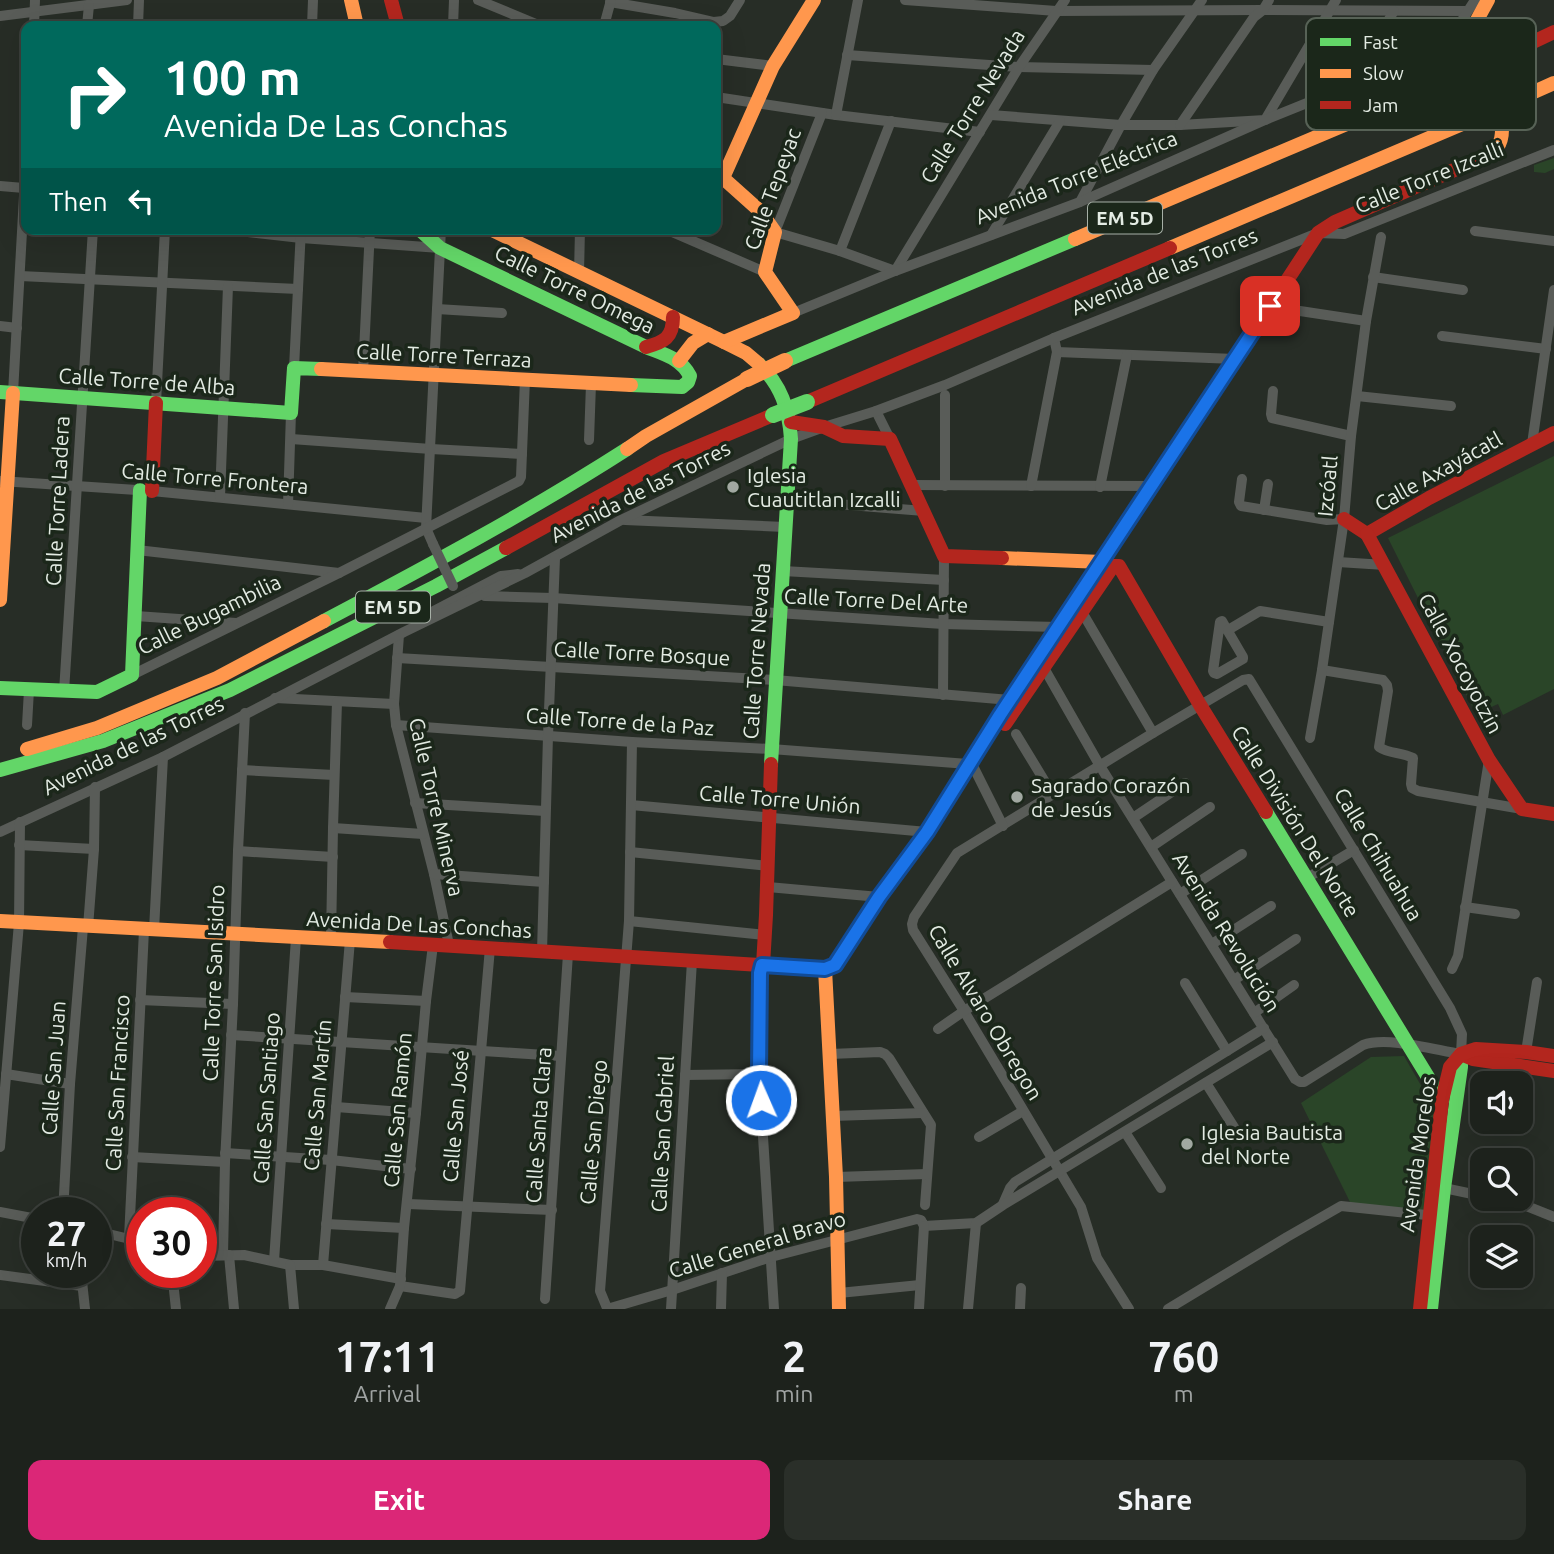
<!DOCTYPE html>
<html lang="en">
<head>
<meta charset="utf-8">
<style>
	:root { --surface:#1d221c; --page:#2a2f29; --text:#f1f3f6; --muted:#a0a4a3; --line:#3b3f3b; --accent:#db2777 }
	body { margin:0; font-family:Ubuntu,sans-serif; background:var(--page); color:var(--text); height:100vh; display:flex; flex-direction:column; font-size:26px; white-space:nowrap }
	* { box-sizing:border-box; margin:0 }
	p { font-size:23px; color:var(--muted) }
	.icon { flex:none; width:38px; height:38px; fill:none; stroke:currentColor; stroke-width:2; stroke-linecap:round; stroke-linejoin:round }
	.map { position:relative; height:1309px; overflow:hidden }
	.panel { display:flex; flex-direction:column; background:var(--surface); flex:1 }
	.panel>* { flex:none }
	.top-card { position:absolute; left:21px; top:21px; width:700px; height:214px; border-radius:14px; box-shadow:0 7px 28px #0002,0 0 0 2px var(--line); background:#00695c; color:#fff; overflow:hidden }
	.controls { position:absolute; left:1470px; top:1071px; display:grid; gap:14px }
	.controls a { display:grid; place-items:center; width:63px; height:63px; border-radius:14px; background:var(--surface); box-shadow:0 7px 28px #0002,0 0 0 2px var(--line); font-size:35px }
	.speed { position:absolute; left:21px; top:1197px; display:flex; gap:14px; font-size:35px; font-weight:700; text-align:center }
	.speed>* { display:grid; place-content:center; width:91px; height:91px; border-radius:50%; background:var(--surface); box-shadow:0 7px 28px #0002,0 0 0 2px var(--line); line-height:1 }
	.speed small { font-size:18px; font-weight:400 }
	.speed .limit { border:10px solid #d22; background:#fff; color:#111 }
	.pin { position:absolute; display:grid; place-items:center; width:60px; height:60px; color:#fff; margin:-30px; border-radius:14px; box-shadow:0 4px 10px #0006 }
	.me { position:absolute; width:77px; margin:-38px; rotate:358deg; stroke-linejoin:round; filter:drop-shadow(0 0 5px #0008) }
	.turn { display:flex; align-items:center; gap:24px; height:147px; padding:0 28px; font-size:32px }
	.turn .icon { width:91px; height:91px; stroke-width:2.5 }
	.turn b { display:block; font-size:49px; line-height:60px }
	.then { display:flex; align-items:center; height:66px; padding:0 28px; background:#0003; gap:14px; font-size:26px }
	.eta { display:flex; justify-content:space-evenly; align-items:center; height:119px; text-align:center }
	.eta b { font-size:42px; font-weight:700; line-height:49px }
	.action { display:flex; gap:14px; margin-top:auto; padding:14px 28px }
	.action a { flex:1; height:80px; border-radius:14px; background:var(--accent); color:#fff; font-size:28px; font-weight:700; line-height:80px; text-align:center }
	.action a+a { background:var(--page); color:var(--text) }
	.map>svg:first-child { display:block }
	.green { fill:#2a4528 }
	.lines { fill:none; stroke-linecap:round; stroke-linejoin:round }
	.street { stroke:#595c58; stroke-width:10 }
	.fast { stroke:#63d668; stroke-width:14 }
	.slow { stroke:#ff974d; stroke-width:14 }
	.jam { stroke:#b3261e; stroke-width:14 }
	.street-bridge { stroke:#595c58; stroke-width:10 }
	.fast-bridge { stroke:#63d668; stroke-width:16 }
	.slow-bridge { stroke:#ff974d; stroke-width:16 }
	.jam-bridge { stroke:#b3261e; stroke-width:16 }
	.route-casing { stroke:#114b97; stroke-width:18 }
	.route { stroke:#1a73e8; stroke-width:12 }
	.poi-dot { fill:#a1a8a1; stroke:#1b271a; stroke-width:2.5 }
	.labels { text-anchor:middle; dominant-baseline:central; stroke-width:7; stroke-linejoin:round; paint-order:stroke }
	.shield { fill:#1b271a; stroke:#a7b0a7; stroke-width:2 }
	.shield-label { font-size:19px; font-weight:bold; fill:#e3ebe3 }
	.street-label { font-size:21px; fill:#e3ebe3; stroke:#1b271a }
	.poi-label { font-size:21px; fill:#e3ebe3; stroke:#1b271a; text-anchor:start }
	.key { fill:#1b271a; stroke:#576256; stroke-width:2 }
	.key-label { font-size:19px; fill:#e3ebe3 }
</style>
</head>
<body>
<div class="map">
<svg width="1554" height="1309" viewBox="0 0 1554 1309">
	<rect width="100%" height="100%" fill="#272d26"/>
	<g class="green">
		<polygon points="1554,158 1554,169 1545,173 1534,172 1534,165"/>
		<polygon points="1554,456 1554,689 1503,715 1498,704 1476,714 1388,538"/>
		<polygon points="1404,1056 1438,1115 1426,1212 1351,1204 1301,1103 1371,1057"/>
	</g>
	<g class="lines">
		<g class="street">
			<polyline points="478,0 541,26"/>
			<polyline points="905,0 1056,11 1263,10 1467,11"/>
			<polyline points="610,2 675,13 714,22 723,21 730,16 740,0"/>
			<polyline points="0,16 127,0"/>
			<polyline points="34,26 35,0"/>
			<polyline points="87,26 89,5"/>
			<polyline points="138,26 139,0"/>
			<polyline points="312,26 313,0"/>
			<polyline points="453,26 454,0"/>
			<polyline points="604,26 611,0"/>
			<polyline points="847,55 1019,67 1153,70"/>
			<polyline points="716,59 773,66"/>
			<polyline points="1348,86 1394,11"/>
			<polyline points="716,97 836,115 980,132"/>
			<polyline points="822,113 775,232 840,251 895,271 1019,67 1065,0"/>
			<polyline points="836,115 858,0"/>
			<polyline points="991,115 1121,125 1180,125 1265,120 1336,0"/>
			<polyline points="1180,125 1254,17 1263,10 1269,0"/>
			<polyline points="0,186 24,188"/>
			<polyline points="1080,202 1121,125 1153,70 1202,0"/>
			<polyline points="222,229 301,238 440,248"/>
			<polyline points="665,229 765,272"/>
			<polyline points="1475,231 1554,241"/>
			<polyline points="991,235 1060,121"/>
			<polyline points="840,251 891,121"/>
			<polyline points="579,273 580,229"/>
			<polyline points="20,276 298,289"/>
			<polyline points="1373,277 1463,290"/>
			<polyline points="437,309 502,313"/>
			<polyline points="1300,311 1366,321"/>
			<polyline points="793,313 895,271 1080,202 1265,120 1436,51 1448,42 1475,0"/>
			<polyline points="0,326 17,328"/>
			<polyline points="1442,336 1546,349"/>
			<polyline points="1057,352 1235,359"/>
			<polyline points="294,368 301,229"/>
			<polyline points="363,372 370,229"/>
			<polyline points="1273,391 1271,414 1272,418 1351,436"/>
			<polyline points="13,393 26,160"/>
			<polyline points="945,395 945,486"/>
			<polyline points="1357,396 1451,406"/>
			<polyline points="156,403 165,229"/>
			<polyline points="876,411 890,439"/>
			<polyline points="291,439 431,449 522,454"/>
			<polyline points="589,440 591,384"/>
			<polyline points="1532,444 1554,290"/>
			<polyline points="1242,479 1239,502 1241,506 1327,520 1344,519"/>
			<polyline points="0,481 152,491 426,518"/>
			<polyline points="911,485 1153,486"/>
			<polyline points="1031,486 1057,352 1054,338"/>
			<polyline points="1100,487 1127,355"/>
			<polyline points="220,497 228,286"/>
			<polyline points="787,500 924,511"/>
			<polyline points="288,504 291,413"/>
			<polyline points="1264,510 1268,484"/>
			<polyline points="625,520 785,527"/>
			<polyline points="433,544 426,528 441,229"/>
			<polyline points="137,550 339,573"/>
			<polyline points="1338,562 1385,565"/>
			<polyline points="783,571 944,580"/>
			<polyline points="485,596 553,598 943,624 1059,627"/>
			<polyline points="1082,612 1153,733"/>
			<polyline points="430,613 501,576 518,574"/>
			<polyline points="136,616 236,623"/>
			<polygon points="1222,621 1243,657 1243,659 1217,674 1214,673 1213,671 1220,622"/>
			<polyline points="1228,630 1260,611 1329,622"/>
			<polyline points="399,635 394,704 396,725 434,874 449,945"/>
			<polyline points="397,658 775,680 1010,700"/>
			<path d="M1044 668 1100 766 1295 1079 1300 1082H1304L1363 1045C1387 1036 1435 1050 1461 1054L1462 1034 1450 1008 1249 679 1243 680 1153 733 957 853 914 917 912 924 913 930 964 1011 1081 1207 1097 1258 1129 1309"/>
			<path d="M1322 670 1383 680 1387 685 1388 691 1379 747C1389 754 1402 752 1413 758L1411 784 1412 788 1418 791 1522 809"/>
			<polyline points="132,675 339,573 519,481 521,477 525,379"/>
			<polyline points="64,692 93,229"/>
			<polyline points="943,695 944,556"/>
			<polyline points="275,698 394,704"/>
			<polyline points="27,725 29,690"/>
			<polyline points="396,725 632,742 771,749 968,764 974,768 1003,826"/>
			<polyline points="1016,734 1053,795"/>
			<polyline points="1310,738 1322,670 1344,519 1351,436 1366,321 1381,237"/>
			<polyline points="242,770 334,775"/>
			<polyline points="415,803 545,811"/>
			<polyline points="631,805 927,832"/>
			<polyline points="1133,818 1185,783"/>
			<polyline points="333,828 423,834"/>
			<polyline points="0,832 163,757 404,632 525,573 621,520 791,439 824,427 876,411 945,385 1054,338 1318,233 1344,234 1554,150"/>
			<polyline points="19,845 94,849"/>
			<polyline points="1151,847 1210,807"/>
			<polyline points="238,851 333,857"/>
			<polyline points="630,852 768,866"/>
			<polyline points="434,874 544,882"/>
			<polyline points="1307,878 1354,850"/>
			<polyline points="768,887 879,897"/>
			<polyline points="1180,894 1242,854"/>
			<polyline points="1465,907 1515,914"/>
			<polyline points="629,921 765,935"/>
			<polyline points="88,927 94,849 95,787"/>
			<polyline points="154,930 163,757"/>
			<polyline points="331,939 333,828 337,702"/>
			<polyline points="1212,944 1271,906"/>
			<polyline points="542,952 548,736 555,558"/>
			<polyline points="763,965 760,973 759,1074 774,1309"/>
			<polyline points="1452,969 1458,956 1489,760"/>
			<polyline points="1234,980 1296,939"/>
			<polyline points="1185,983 1227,1051"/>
			<polyline points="345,997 426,1001"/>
			<polyline points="140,1000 233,1004"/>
			<polyline points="1254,1013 1294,985"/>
			<polyline points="938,1029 964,1011 1172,882"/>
			<polyline points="231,1035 561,1056"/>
			<polyline points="1526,1052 1537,982"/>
			<polyline points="830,1054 880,1052 885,1054 889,1058 931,1125 925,1205"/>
			<polyline points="6,1074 70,1084"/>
			<polyline points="685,1075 759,1074"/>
			<polyline points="1206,1083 1237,1132"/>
			<polyline points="336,1107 416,1113"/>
			<polyline points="833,1116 923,1113"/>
			<polyline points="1125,1132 1161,1188"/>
			<polyline points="979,1137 1023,1111"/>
			<polyline points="0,1147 19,923 20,822"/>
			<polyline points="225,1153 331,1160 411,1169"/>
			<polyline points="132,1157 225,1162"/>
			<polyline points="836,1177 927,1174"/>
			<polyline points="1444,1188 1482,1196"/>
			<polyline points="1495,1199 1524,1205 1554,1217"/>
			<polyline points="408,1204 552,1210"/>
			<polyline points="1003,1204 1010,1188 1015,1182 1264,1028"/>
			<polyline points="0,1212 37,1219"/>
			<polyline points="63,1213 70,1084 83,927"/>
			<polyline points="326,1224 404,1228"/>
			<polyline points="96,1231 142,1242"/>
			<polyline points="129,1238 144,930"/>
			<polyline points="223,1255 225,1162 233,1004 238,851 245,713"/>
			<polyline points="229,1255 234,1309"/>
			<polyline points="201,1256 244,1255 290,1265 323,1265 350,940"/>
			<polyline points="274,1261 296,938"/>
			<polyline points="290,1265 294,1309"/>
			<polyline points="323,1265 401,1279"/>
			<polyline points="81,1272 85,1309"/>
			<polyline points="172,1272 176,1309"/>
			<polyline points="0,1275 82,1286"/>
			<polyline points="400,1286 455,1294 460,1291 490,948"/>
			<polyline points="839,1293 920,1285"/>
			<polyline points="545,1299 568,954"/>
			<polyline points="607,1308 600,1291 629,921 632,742"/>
			<polyline points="390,1309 400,1286 404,1228 416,1113 426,1001 433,945"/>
			<polyline points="607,1309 672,1290 771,1257 917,1219 921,1220 924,1226 976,1223 1003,1205 1273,1042"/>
			<polyline points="671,1309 692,961"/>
			<polyline points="721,1309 722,1273"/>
			<polyline points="919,1309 924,1226"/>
			<polyline points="968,1309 976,1223"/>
			<polyline points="1020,1309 1021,1288"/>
			<polyline points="1168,1309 1287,1237 1341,1206 1436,1216"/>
		</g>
		<g class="fast">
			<path d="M419 229 440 248 646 347C663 354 681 358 690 376L688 382 682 387 631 385"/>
			<polyline points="785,361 1075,239"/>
			<path d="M759 364C781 385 789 409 791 439L771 764"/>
			<polyline points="0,392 291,413 294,368 321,369"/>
			<path d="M324 621C426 567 529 512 627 449"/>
			<polyline points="1026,676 1199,415"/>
			<polyline points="0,688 97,692 132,675 140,490"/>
			<polyline points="0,770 103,741 230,690 436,586 506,548"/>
			<polyline points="1266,812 1442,1100"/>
			<polyline points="1431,1309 1444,1188 1461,1067 1461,1054"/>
		</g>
		<g class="slow">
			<polyline points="351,0 357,26"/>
			<polyline points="1509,103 1554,83"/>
			<path d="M1477 160C1496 152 1503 147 1502 125L1472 42 1477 20 1488 0"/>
			<polyline points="490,229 724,342 746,353 759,364"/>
			<polyline points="1075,239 1465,74"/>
			<polyline points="1170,248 1481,116"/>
			<polyline points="724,342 793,313 765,272 775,232 761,212 723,178 773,66 814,0"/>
			<polyline points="679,361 693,343 708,334"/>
			<polyline points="321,369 631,385"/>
			<polyline points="627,449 646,436 747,379"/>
			<polyline points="1002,558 1102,562"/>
			<polyline points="0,600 13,393"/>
			<polyline points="27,749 97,728 217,678 324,621"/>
			<polyline points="0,921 390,942"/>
			<polyline points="856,933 879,897 927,832 1026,676"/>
			<polyline points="825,969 836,1177 839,1309"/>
		</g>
		<g class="jam">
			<polyline points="391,0 398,26"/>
			<polyline points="1491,62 1554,32"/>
			<path d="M646 347C664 342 673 338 673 317"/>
			<polyline points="807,402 1170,248"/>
			<polyline points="1199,415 1318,233 1335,222 1477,160"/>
			<polyline points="791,422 824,427 843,436 890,439 944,556 1002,558"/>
			<polyline points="152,491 156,403"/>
			<polyline points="1344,519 1367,534 1429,498 1554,433"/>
			<polyline points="1367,534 1489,760 1522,809 1554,814"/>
			<polyline points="506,548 664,461 773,415"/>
			<polyline points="1005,724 1113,566 1119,566 1200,705 1266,812"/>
			<path d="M390 942 825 969C841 965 848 946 856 933"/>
			<polyline points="763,965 766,915 771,764"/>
			<polyline points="1461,1054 1473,1059 1554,1071"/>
			<polyline points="1420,1309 1442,1100 1450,1067 1461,1054 1476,1049 1526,1052 1554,1056"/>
		</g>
		<polyline class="street-bridge" points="433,544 453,586"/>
		<g class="fast-bridge">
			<polyline points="1465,74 1491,62"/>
			<polyline points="773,415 807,402"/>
		</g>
		<polyline class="slow-bridge" points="747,379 785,361"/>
		<polyline class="jam-bridge" points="1481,116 1509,103"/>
	</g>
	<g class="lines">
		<defs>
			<polyline id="route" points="761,1100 759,1074 760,973 762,965 825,969 835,965 879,897 927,832 1000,715 1270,306"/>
		</defs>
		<use href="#route" class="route-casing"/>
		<use href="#route" class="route"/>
	</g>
	<g class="poi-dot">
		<circle cx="733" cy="487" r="7"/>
		<circle cx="1017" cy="797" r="7"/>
		<circle cx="1187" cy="1144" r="7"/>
	</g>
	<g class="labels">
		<g class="shield">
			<rect x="1088" y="202.5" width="74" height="31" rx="5"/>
			<rect x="356" y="591.5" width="74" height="31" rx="5"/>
		</g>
		<g class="shield-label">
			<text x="1125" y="218">EM 5D</text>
			<text x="393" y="607">EM 5D</text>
		</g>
		<g class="street-label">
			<text transform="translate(972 106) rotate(-58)">Calle Torre Nevada</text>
			<text transform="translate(1076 177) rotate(-22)">Avenida Torre Eléctrica</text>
			<text transform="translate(1429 177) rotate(-22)">Calle Torre Izcalli</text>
			<text transform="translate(772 189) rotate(-70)">Calle Tepeyac</text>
			<text transform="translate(1164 271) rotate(-22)">Avenida de las Torres</text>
			<text transform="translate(575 289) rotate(26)">Calle Torre Omega</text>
			<text transform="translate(444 355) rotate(3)">Calle Torre Terraza</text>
			<text transform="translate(147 381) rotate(4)">Calle Torre de Alba</text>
			<text transform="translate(1438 471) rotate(-29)">Calle Axayácatl</text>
			<text transform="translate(215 478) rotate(5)">Calle Torre Frontera</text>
			<text transform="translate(1327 486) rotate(-85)">Izcóatl</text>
			<text transform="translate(640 491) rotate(-27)">Avenida de las Torres</text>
			<text transform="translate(57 501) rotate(-87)">Calle Torre Ladera</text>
			<text transform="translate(876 600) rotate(3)">Calle Torre Del Arte</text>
			<text transform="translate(209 614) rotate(-26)">Calle Bugambilia</text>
			<text transform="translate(756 651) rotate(-86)">Calle Torre Nevada</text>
			<text transform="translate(642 653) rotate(3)">Calle Torre Bosque</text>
			<text transform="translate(1461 663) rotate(62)">Calle Xocoyotzin</text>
			<text transform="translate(620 721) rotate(4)">Calle Torre de la Paz</text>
			<text transform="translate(133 745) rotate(-26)">Avenida de las Torres</text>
			<text transform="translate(780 799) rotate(5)">Calle Torre Unión</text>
			<text transform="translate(437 807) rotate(77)">Calle Torre Minerva</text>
			<text transform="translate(1296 821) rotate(58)">Calle División Del Norte</text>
			<text transform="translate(1379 854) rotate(59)">Calle Chihuahua</text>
			<text transform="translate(419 924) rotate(3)">Avenida De Las Conchas</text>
			<text transform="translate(1227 932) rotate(58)">Avenida Revolución</text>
			<text transform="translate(213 983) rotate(-88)">Calle Torre San Isidro</text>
			<text transform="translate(986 1012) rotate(59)">Calle Alvaro Obregon</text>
			<text transform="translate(53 1068) rotate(-86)">Calle San Juan</text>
			<text transform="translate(117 1083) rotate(-87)">Calle San Francisco</text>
			<text transform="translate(317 1095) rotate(-85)">Calle San Martín</text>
			<text transform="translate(266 1098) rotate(-86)">Calle San Santiago</text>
			<text transform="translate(397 1110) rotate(-85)">Calle San Ramón</text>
			<text transform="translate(455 1116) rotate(-85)">Calle San José</text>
			<text transform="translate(538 1125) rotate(-86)">Calle Santa Clara</text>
			<text transform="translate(593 1132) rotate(-85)">Calle San Diego</text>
			<text transform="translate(662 1134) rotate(-87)">Calle San Gabriel</text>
			<text transform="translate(1417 1154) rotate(-82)">Avenida Morelos</text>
			<text transform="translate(757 1244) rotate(-17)">Calle General Bravo</text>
		</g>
		<g class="poi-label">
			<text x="747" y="475">Iglesia<tspan x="747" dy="24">Cuautitlan Izcalli</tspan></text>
			<text x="1031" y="785">Sagrado Corazón<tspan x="1031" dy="24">de Jesús</tspan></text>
			<text x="1201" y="1132">Iglesia Bautista<tspan x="1201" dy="24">del Norte</tspan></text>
		</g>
	</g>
	<rect x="1306" y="18" width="230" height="112" rx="10" class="key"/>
	<rect x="1320" y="38" width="31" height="8" fill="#63d668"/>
	<rect x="1320" y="69" width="31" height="9" fill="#ff974d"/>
	<rect x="1320" y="101" width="31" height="8" fill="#b3261e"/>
	<g class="key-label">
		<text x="1363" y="49">Fast</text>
		<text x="1363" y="80">Slow</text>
		<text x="1363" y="112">Jam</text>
	</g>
</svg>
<div class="controls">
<a><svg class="icon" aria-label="sound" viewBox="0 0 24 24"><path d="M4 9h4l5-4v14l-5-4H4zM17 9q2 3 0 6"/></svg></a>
<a><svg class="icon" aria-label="search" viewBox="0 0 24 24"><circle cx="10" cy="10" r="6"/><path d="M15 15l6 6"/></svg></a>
<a><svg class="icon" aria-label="layers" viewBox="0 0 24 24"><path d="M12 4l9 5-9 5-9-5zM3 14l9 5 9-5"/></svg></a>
</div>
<div class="speed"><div>27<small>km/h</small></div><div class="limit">30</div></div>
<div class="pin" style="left:1270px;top:306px;background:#d93025"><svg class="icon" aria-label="arrive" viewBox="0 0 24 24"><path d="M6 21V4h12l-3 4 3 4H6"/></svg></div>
<svg class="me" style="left:761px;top:1100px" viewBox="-20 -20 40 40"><circle r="17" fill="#1a73e8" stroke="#fff" stroke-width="3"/><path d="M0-11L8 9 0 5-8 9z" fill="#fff"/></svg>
<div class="top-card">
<div class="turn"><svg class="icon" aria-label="right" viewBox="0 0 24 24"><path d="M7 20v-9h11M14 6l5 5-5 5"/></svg><div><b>100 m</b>Avenida De Las Conchas</div></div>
<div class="then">Then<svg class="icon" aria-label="left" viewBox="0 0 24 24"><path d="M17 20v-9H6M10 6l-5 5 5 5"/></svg></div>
</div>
</div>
<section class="panel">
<div class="eta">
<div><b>17:11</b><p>Arrival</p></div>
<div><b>2</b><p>min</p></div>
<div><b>760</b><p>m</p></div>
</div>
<div class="action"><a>Exit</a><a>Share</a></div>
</section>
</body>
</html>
